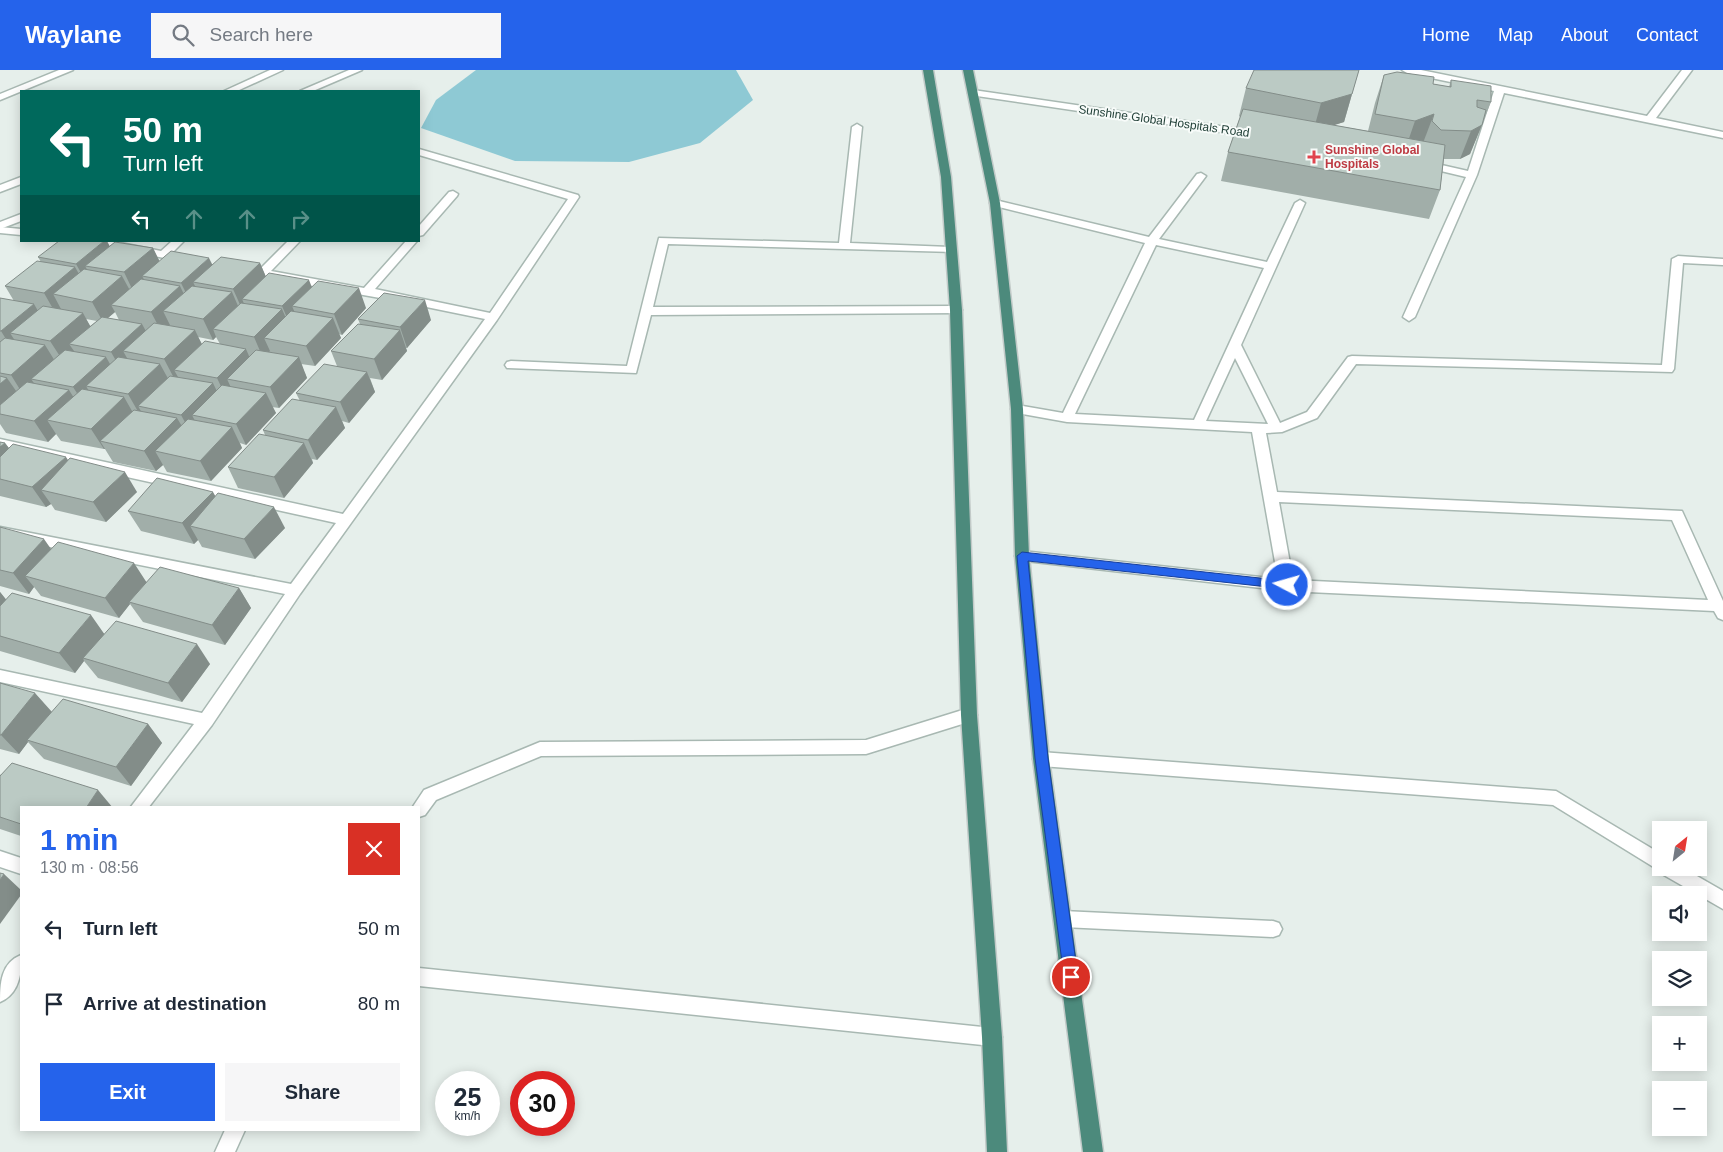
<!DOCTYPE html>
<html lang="en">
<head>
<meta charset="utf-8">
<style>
	:root { --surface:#fff; --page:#f6f6f7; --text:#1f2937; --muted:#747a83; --accent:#2563eb }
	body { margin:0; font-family:Helvetica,sans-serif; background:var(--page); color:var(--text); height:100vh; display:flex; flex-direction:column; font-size:19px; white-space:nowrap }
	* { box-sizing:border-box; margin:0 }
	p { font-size:16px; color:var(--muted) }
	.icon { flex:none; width:28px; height:28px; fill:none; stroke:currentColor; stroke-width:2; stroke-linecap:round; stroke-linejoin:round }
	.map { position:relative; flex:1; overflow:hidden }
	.sheet { position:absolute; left:20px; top:736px; width:400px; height:325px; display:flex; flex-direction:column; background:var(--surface); border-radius:0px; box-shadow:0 2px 12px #0003 }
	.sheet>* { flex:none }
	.top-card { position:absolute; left:20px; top:20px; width:400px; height:152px; border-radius:0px; box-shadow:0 2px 12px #0003; background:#00695c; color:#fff; overflow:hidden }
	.needle { width:32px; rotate:30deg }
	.buttons { position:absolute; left:1652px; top:751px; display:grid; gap:10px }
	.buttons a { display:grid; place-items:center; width:55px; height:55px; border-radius:0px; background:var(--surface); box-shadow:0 2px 12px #0003; font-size:25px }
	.speed { position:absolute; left:435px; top:1001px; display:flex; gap:10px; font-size:25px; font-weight:700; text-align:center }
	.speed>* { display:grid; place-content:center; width:65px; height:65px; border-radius:50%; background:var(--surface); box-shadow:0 2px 12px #0003; line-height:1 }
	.speed small { font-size:12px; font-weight:400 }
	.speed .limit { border:8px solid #d22; background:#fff; color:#111 }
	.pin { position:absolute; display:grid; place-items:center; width:42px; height:42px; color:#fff; margin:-21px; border:2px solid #fff; border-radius:50%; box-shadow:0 1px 5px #0007 }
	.me { position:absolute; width:55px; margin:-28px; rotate:276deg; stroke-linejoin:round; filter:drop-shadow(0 0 4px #0008) }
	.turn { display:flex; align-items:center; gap:18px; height:105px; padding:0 20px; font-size:22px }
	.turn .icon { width:65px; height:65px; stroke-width:2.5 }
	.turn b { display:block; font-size:35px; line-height:42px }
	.lanes { display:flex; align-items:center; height:48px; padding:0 20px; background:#0003; justify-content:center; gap:25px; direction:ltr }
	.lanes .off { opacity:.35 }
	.round { display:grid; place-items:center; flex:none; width:52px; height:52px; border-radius:0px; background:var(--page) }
	.summary { display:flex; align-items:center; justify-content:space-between; height:85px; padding:0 20px }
	h1 { font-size:30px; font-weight:700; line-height:38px; color:var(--accent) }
	.button { display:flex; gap:10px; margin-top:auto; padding:10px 20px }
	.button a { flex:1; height:58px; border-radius:0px; background:var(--accent); color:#fff; font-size:20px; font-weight:700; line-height:58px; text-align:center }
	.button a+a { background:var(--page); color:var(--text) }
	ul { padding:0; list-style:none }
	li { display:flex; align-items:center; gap:15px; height:75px; padding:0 20px }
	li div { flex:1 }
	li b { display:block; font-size:19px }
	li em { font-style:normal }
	header { display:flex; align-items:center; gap:30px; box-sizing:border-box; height:70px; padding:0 25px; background:var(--accent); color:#fff }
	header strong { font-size:24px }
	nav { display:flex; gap:28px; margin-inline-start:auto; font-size:18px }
	.search { width:350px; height:45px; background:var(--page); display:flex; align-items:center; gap:12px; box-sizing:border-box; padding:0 18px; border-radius:0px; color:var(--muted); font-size:19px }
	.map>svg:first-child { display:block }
	.water { fill:#8ec9d4 }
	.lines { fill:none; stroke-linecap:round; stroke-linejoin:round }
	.minor-casing { stroke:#a8b8b2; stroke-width:3 }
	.tertiary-casing { stroke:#a8b8b2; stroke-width:3 }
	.trunk-casing { stroke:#c2cac8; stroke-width:3 }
	.minor { fill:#fff; fill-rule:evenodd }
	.tertiary { fill:#fff; fill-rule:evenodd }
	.trunk { fill:#4c8a7c; fill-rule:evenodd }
	.wall { fill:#a1aea9; fill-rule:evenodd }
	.shaded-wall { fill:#838d89 }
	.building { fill:#bbcac4; stroke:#838d89 }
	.route { fill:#2563eb; stroke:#184099 }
	.health-dot { fill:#e0444e; stroke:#f7fbf9; stroke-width:2 }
	.labels { text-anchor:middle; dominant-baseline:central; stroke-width:4; stroke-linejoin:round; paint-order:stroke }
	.far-street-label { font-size:12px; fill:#24423a; stroke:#f7fbf9 }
	.far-health-label { font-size:12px; font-weight:bold; fill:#be3a42; stroke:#f7fbf9; text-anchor:start }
</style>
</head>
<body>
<header>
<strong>Waylane</strong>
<div class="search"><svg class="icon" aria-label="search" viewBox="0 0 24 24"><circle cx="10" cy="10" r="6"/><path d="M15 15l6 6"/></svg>Search here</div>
<nav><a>Home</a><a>Map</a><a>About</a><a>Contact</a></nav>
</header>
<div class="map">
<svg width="1723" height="1082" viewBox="0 0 1723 1082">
	<rect width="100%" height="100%" fill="#e6efeb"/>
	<polygon class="water" points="476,0 736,0 753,30 700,73 629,92 515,91 421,58 436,30"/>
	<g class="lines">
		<defs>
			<g id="minor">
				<polygon points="59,0 73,0 0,30 0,24"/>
				<polygon points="1402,0 1421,0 1647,46 1682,0 1692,0 1656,48 1723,62 1723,68 1504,23 1477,105 1415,247 1409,251 1403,247 1466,107 1420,96 1419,94 1424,91 1468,101 1494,21 1407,3"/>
				<polygon points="973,20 1254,61 1259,64 1254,67 970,25 968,23"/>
				<polygon points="857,54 862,57 850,173 950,177 956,180 954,182 668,174 653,237 956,236 962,240 960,243 651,245 636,303 507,298 505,295 507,292 511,291 627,296 659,168 839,173 852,57"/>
				<polygon points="419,79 578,125 579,127 497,250 300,524 212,655 148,738 130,738 194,654 0,612 0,600 202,643 285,524 0,467 0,457 291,514 336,453 0,379 0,369 343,444 485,249 397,231 262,207 240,202 238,200 240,198 260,199 288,171 300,171 271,201 364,218 406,171 417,171 375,219 490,243 568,129 419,85"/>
				<path d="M1201 103 1206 106 1159 169 1267 192 1295 133 1300 130 1305 133 1241 275 1280 353 1307 342 1348 287 1352 286 1662 295 1672 189 1678 186 1723 189V195L1683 193 1674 299 1672 302 1356 294 1317 348 1282 362 1266 363 1277 422 1682 441 1723 531V550L1718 548 1714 541 1287 521 1017 490 1015 486 1017 482 1022 481 1278 509 1252 362 1067 352 1017 343 1011 339 1017 335 1063 343 1145 173 991 135 990 133 991 131 995 130 1149 167 1197 104ZM1156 175 1264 198 1194 350 1075 344ZM1235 288 1268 354 1206 351ZM1279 432 1672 450 1708 530 1293 510Z"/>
				<polygon points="453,121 458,124 457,126 423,165 419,166 419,156 449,122"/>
				<polygon points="0,157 21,159 21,165 0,163"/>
				<polygon points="87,171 111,171 161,181 172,171 184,171 172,183 189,187 191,189 185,192 92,174"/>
				<polygon points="969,638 975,640 977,645 975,650 866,684 541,686 436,730 425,745 419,747 419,738 412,738 424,720 540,672 866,670"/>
				<polygon points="1041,682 1556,721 1661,784 1661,798 1683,798 1723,821 1723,839 1662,804 1660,801 1553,735 1041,696 1035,694 1033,689 1035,684"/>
				<polygon points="0,781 21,788 21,804 0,797"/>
				<polygon points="1063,841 1273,851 1279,853 1282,859 1279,865 1273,867 1063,857 1057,855 1054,849 1057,843"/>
				<path d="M21 885C22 903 19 924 0 932 0 913 1 893 21 885Z"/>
				<polygon points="419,898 992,958 999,960 1002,967 999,974 992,976 419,916"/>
				<polygon points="225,1060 245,1060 235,1082 215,1082"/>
			</g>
			<g id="tertiary">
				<polygon points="270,0 283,0 237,21 224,21"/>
				<polygon points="349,0 362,0 313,21 300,21"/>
				<polygon points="21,107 21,114 0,122 0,115"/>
				<polygon points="21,144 21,151 0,159 0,152"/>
			</g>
			<g id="trunk">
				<polygon points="923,0 933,0 951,107 962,240 977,645 1002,967 1007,1082 987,1082 982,967 961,645 950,240 941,107"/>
				<polygon points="963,0 973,0 1000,133 1023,339 1029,486 1049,689 1103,1082 1083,1082 1033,689 1015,486 1011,339 990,133"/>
			</g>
		</defs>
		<use href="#minor" class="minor-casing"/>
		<use href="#tertiary" class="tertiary-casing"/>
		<use href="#trunk" class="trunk-casing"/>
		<use href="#minor" class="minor"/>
		<use href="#tertiary" class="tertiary"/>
		<use href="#trunk" class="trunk"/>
	</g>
	<g class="wall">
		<polygon points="1359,0 1344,52 1333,55 1368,61 1375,33 1384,5 1449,17 1451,10 1491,32 1470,84 1460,89 1444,89 1440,120 1429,149 1221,111 1228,82 1240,47 1239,46 1246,18"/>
		<path d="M109 176 153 178 159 191 212 194 260 193 266 207 312 217 366 238 342 265 339 264 341 268 315 296 301 294 307 308 279 338 272 337 276 343 246 375 240 373 242 378 211 411 167 402 163 395 156 401 113 392 105 379H104L61 371 56 364 48 372 6 363 0 354V228L14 231 5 216 41 192 38 187ZM115 242 119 250 108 248ZM86 249 97 251 90 256ZM198 267 213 270 216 267 220 274H202Z"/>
		<polygon points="358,249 431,250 407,278 406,278 407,281 382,310 370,308 375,322 349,353 342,351 345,358 317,390 312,389 313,393 284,428 238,418 228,397 265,365 263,360 300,331 296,323 337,296 331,281 360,254"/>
		<polygon points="0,372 5,373 9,378 68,391 137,422 106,452 55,440 51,434 46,437 0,426"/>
		<polygon points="215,426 285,458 255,489 202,477 198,470 194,474 141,461 128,441"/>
		<polygon points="0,457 51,479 147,512 239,518 251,538 225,575 143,552 130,534 119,548 41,526 34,517 29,524 0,516"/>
		<polygon points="0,522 6,530 105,564 210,594 182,632 98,608 84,591 75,603 0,581"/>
		<polygon points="0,613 51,642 148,654 162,673 131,716 44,689 28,672 19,684 0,679"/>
		<polygon points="0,704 21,738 21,766 0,759"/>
	</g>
	<g class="shaded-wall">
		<polygon points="1352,24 1344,52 1313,62 1321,33"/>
		<polygon points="1434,44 1423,73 1405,80 1415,51"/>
		<polygon points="1482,55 1470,84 1460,89 1471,61"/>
		<polygon points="104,171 107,171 117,190 85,196 93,210 88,215 76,194"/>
		<polygon points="153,178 163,198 142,206 146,213 134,223 124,202"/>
		<polygon points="209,188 219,208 193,212 200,226 191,233 181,213"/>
		<polygon points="260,193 269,214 242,229 245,236 242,239 233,219"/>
		<polygon points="75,197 87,218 53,224 61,239 56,244 44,223"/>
		<polygon points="122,206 133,226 111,235 115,242 103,252 92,232"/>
		<polygon points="309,210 317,230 292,236 298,250 291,257 282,236"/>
		<polygon points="180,216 190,237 163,241 170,255 162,263 151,242"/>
		<polygon points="359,218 366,238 342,265 334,244"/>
		<polygon points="232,222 241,243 213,259 216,267 213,270 203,249"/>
		<polygon points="425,230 431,250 407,278 400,257"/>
		<polygon points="34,234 46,255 10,263 19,277 14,282 1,261"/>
		<polygon points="282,239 291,260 264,268 270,281 263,288 254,267"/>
		<polygon points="83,243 94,263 69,274 74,281 63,291 50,271"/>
		<polygon points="333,248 341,268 315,296 306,276"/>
		<polygon points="142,254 153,274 123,281 131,295 123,303 111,282"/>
		<polygon points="195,260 205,281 174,300 178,307 175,310 164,289"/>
		<polygon points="400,260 407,281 382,310 374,289"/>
		<polygon points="45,275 58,296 31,309 36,316 24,326 11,305"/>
		<polygon points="246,279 255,300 227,309 233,322 227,329 217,308"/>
		<polygon points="106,287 118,308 86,316 94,330 86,337 73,317"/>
		<polygon points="299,287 307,308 279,338 270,317"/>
		<polygon points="160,294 171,314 138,336 142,343 140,345 128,324"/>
		<polygon points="367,302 375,322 349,353 340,332"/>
		<polygon points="7,308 21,328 0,344 0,314"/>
		<polygon points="213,313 223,334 192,345 199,359 192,365 181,345"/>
		<polygon points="69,320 82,341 47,350 56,364 48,372 34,351"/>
		<polygon points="266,323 276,343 246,375 236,354"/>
		<polygon points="124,327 136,348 100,371 105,379 104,379 91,359"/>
		<polygon points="336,337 345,358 317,390 308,370"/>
		<polygon points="177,348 189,368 155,381 163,395 156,401 144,381"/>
		<polygon points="232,357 242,378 211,411 200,391"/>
		<polygon points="5,373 20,393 0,409 0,377"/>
		<polygon points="304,373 313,393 284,428 274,407"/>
		<polygon points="66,387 80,408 41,420 51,434 46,437 32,417"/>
		<polygon points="125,402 137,422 106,452 93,432"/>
		<polygon points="213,422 225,443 190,456 198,470 194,474 182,453"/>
		<polygon points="274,437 285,458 255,489 244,469"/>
		<polygon points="44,469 58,489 25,506 34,517 29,524 13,503"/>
		<polygon points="134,493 147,513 129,532 130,534 119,548 105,528"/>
		<polygon points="239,518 251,538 225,575 212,555"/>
		<polygon points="0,522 13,538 0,552"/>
		<polygon points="91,545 105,565 83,588 84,591 75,603 59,583"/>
		<polygon points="197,574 210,594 182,632 168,613"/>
		<polygon points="35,623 52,642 27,670 28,672 19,684 1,665"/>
		<polygon points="148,654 162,673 131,716 116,697"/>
		<polygon points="98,720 113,738 86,738"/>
		<polygon points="4,804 21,820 21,825 0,854 0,810"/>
	</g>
	<g class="building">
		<polygon points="1254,0 1359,0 1352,24 1321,33 1246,18"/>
		<polygon points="1397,2 1434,7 1433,14 1451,17 1451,10 1491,16 1491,32 1477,30 1477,37 1486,40 1482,55 1471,61 1441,60 1432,51 1434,44 1415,51 1375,44 1384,5"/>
		<polygon points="1243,39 1445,75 1440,120 1228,82"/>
		<polygon points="59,171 104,171 76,194 38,187"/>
		<polygon points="115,172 153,178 124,202 85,196"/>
		<polygon points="171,181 209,188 181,213 142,206"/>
		<polygon points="221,187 260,193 233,219 193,212"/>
		<polygon points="37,191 75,197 44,223 5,216"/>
		<polygon points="84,199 122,206 92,232 53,224"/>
		<polygon points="269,203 309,210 282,236 242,229"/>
		<polygon points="141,209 180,216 151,242 111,235"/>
		<polygon points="318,211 359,218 334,244 292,236"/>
		<polygon points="192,216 232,222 203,249 163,241"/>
		<polygon points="384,223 425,230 400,257 358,249"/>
		<polygon points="0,228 34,234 1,261 0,261"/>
		<polygon points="241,233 282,239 254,267 213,259"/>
		<polygon points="43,236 83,243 50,271 10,263"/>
		<polygon points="291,241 333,248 306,276 264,268"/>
		<polygon points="102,247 142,254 111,282 69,274"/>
		<polygon points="154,253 195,260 164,289 123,281"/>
		<polygon points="358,254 400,260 374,289 331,281"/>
		<polygon points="5,268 45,275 11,305 0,303 0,272"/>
		<polygon points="205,271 246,279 217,308 174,300"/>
		<polygon points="65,280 106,287 73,317 31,309"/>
		<polygon points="256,280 299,287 270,317 227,309"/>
		<polygon points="118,287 160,294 128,324 86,316"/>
		<polygon points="324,294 367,302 340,332 296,323"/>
		<polygon points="0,306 7,308 0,314"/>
		<polygon points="170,306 213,313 181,345 138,336"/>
		<polygon points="27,312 69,320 34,351 0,344 0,335"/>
		<polygon points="222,315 266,323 236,354 192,345"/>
		<polygon points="82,319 124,327 91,359 47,350"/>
		<polygon points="292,329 336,337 308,370 263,360"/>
		<polygon points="134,340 177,348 144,381 100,371"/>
		<polygon points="188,349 232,357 200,391 155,381"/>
		<polygon points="259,364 304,373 274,407 228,397"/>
		<polygon points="0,372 5,373 0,377"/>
		<polygon points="13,374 66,387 32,417 0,409 0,387"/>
		<polygon points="70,388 125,402 93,432 41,420"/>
		<polygon points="157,408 213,422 182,453 128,441"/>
		<polygon points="218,423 274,437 244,469 190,456"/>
		<polygon points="0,457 44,469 13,503 0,500"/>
		<polygon points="58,472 134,493 105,528 25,506"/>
		<polygon points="160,497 239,518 212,555 129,532"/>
		<polygon points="12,523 91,545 59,583 0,566 0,536"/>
		<polygon points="116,551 197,574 168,613 83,588"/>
		<polygon points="0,613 35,623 1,665 0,665"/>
		<polygon points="63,629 148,654 116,697 27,670"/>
		<polygon points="12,693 98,720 86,738 21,738 21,754 0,747 0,706"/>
		<polygon points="0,803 4,804 0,810"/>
	</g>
	<polygon class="route" points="1022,482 1287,511 1292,515 1287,519 1028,491 1048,688 1078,907 1076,912 1071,914 1066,912 1064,907 1035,688 1017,486"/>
	<path class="health-dot" d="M1311.5 79.5h5v5h5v5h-5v5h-5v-5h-5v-5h5z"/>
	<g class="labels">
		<g class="far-street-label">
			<text transform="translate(1164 51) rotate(8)">Sunshine Global Hospitals Road</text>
		</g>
		<g class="far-health-label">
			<text x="1325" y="80">Sunshine Global<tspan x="1325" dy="14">Hospitals</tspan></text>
		</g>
	</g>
</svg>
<div class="buttons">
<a><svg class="needle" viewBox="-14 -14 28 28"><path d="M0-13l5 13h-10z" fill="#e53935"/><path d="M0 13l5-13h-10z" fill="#747a83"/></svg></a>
<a><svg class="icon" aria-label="sound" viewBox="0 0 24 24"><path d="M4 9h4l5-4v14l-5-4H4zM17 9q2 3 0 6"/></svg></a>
<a><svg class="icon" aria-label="layers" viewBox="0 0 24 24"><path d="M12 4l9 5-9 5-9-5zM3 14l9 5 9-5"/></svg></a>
<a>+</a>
<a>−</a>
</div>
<div class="speed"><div>25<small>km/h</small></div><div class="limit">30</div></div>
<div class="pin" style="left:1071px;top:907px;background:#d93025"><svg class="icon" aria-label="arrive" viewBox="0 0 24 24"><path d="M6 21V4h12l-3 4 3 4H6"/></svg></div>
<svg class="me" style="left:1287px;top:515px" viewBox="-20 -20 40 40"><circle r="17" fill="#2563eb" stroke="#fff" stroke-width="3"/><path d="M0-11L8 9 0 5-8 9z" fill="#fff"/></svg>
<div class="top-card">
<div class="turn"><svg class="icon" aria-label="left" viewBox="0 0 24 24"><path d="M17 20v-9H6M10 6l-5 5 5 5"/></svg><div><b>50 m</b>Turn left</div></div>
<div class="lanes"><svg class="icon" aria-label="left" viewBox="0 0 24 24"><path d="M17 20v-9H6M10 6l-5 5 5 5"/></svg><svg class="icon off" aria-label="ahead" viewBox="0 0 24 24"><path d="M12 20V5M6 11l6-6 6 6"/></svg><svg class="icon off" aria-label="ahead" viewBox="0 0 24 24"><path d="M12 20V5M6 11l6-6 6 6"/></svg><svg class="icon off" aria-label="right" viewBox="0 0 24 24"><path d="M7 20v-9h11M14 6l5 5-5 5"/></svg></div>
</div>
<section class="sheet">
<div class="summary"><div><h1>1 min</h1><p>130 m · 08:56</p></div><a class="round" style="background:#d93025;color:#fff"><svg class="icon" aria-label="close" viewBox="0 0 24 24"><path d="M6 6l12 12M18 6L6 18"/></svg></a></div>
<ul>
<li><svg class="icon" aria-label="left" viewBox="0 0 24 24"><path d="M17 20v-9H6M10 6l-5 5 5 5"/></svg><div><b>Turn left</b></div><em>50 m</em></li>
<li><svg class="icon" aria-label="arrive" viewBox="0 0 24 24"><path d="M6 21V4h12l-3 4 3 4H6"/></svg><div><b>Arrive at destination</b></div><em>80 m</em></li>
</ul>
<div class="button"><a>Exit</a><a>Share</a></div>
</section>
</div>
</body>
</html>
